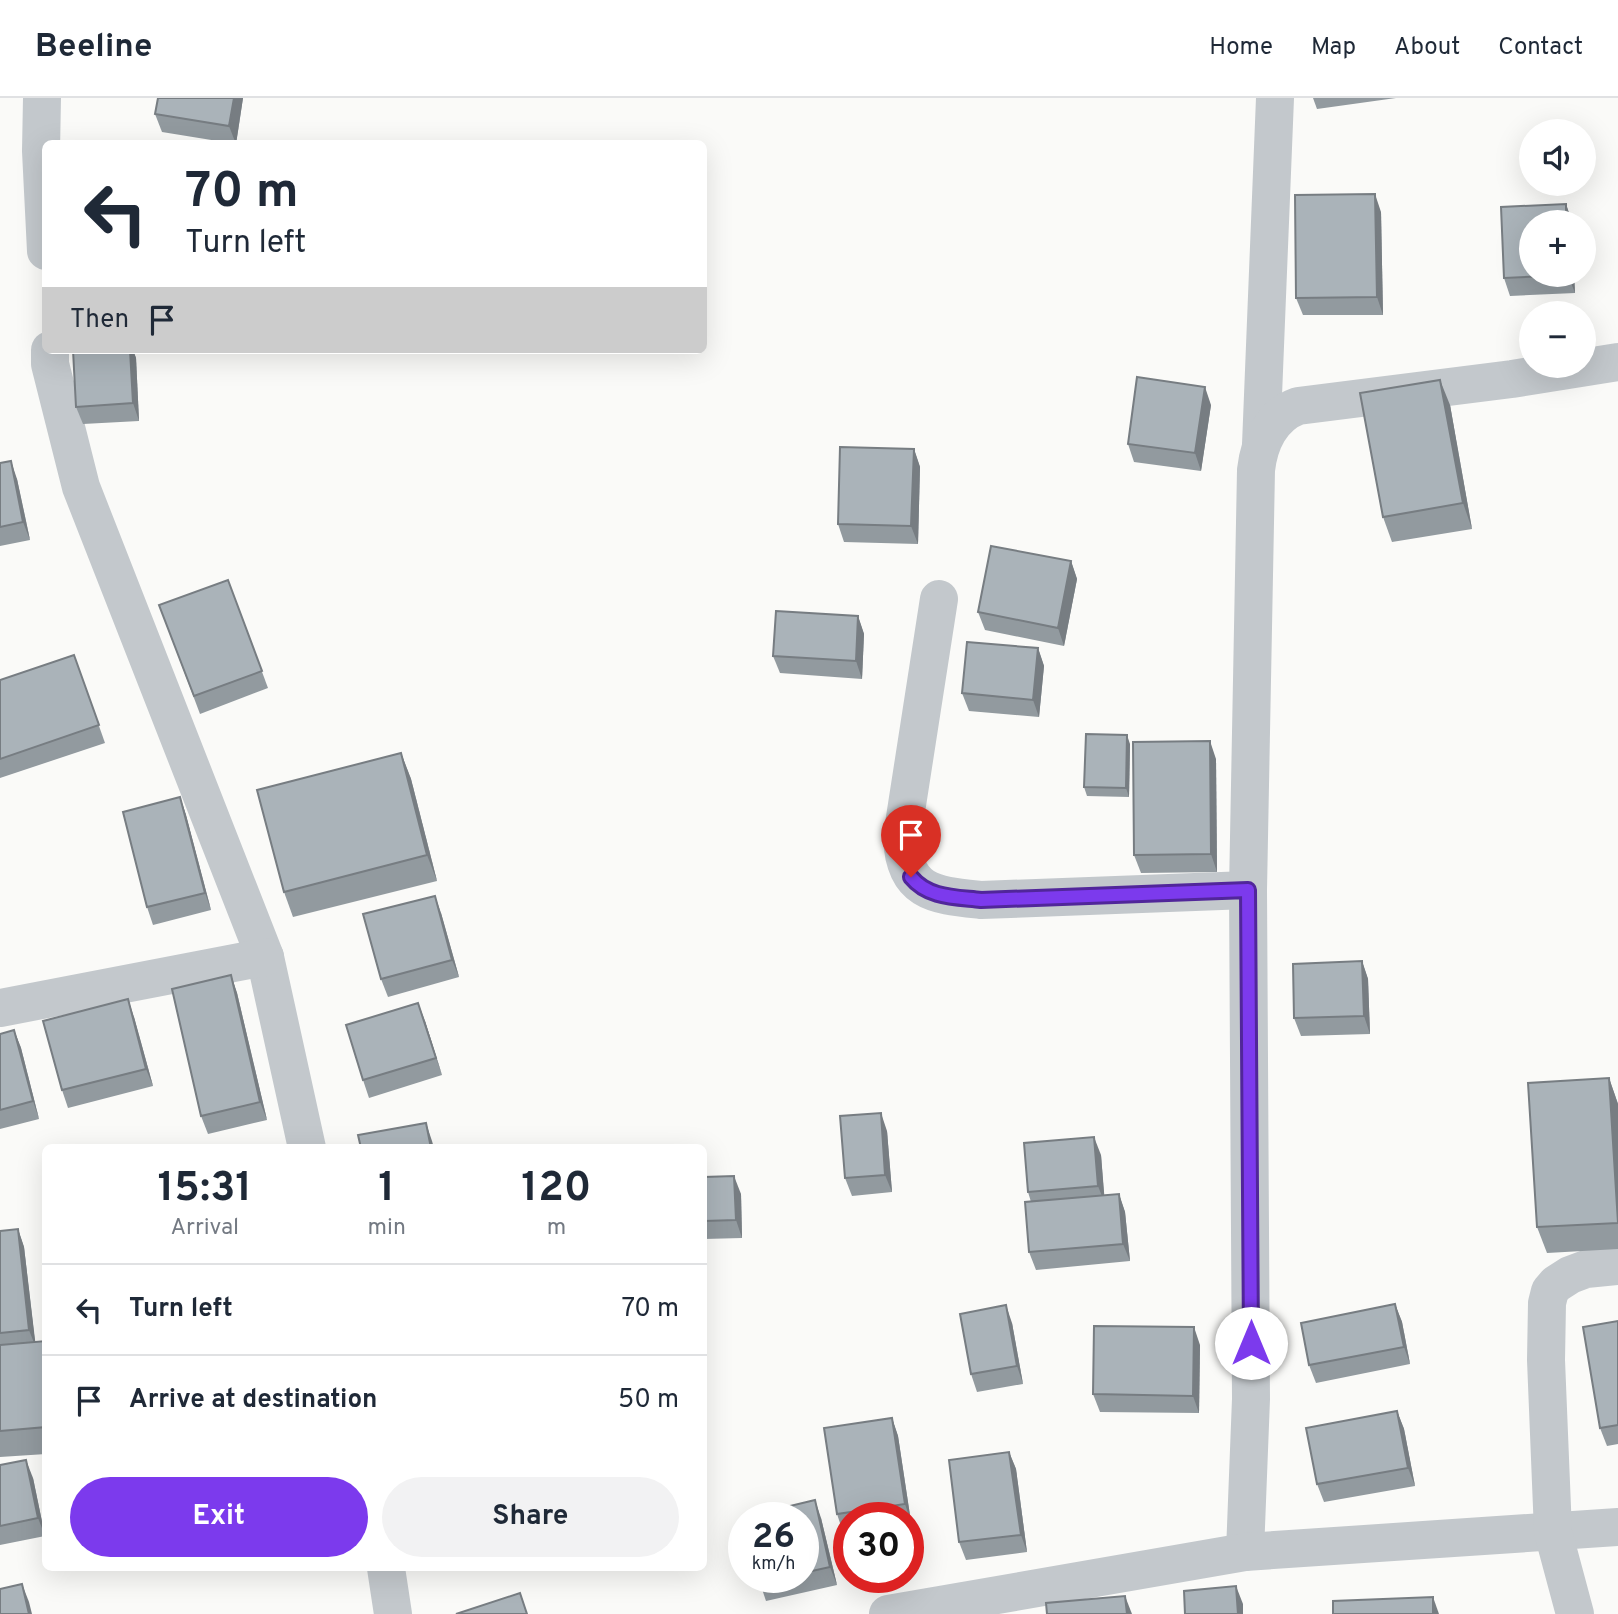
<!DOCTYPE html>
<html lang="en">
<head>
<meta charset="utf-8">
<style>
	:root { --surface:#fff; --page:#f2f2f3; --text:#1f2937; --muted:#747a83; --line:#e0e1e3; --accent:#7c3aed }
	body { margin:0; font-family:Overpass,sans-serif; background:var(--page); color:var(--text); height:100vh; display:flex; flex-direction:column; font-size:26px; white-space:nowrap }
	* { box-sizing:border-box; margin:0 }
	p { font-size:23px; color:var(--muted) }
	.icon { flex:none; width:38px; height:38px; fill:none; stroke:currentColor; stroke-width:2; stroke-linecap:round; stroke-linejoin:round }
	.map { position:relative; flex:1; overflow:hidden }
	.sheet { position:absolute; left:42px; top:1046px; width:665px; height:427px; display:flex; flex-direction:column; background:var(--surface); border-radius:10px; box-shadow:0 7px 28px #0002 }
	.sheet>* { flex:none }
	.guide { position:absolute; left:42px; top:42px; width:665px; height:214px; border-radius:10px; box-shadow:0 7px 28px #0002; background:#fff; color:var(--text); overflow:hidden }
	.fabs { position:absolute; left:1519px; top:21px; display:grid; gap:14px }
	.fabs a { display:grid; place-items:center; width:77px; height:77px; border-radius:50%; background:var(--surface); box-shadow:0 7px 28px #0002; font-size:35px }
	.speed { position:absolute; left:728px; top:1404px; display:flex; gap:14px; font-size:35px; font-weight:700; text-align:center }
	.speed>* { display:grid; place-content:center; width:91px; height:91px; border-radius:50%; background:var(--surface); box-shadow:0 7px 28px #0002; line-height:1 }
	.speed small { font-size:18px; font-weight:400 }
	.speed .limit { border:10px solid #d22; background:#fff; color:#111 }
	.pin { position:absolute; display:grid; place-items:center; width:60px; height:60px; color:#fff; margin:-72px -30px; border-radius:50% 50% 50% 0; rotate:-45deg; box-shadow:0 0 7px #0007 }
	.pin .icon { rotate:45deg }
	.me { position:absolute; width:77px; margin:-38px; rotate:0deg; stroke-linejoin:round; filter:drop-shadow(0 0 5px #0008) }
	.turn { display:flex; align-items:center; gap:24px; height:147px; padding:0 28px; font-size:32px }
	.turn .icon { width:91px; height:91px; stroke-width:2.5 }
	.turn b { display:block; font-size:49px; line-height:60px }
	.then { display:flex; align-items:center; height:66px; padding:0 28px; background:#0003; gap:14px; font-size:26px }
	.eta { display:flex; justify-content:space-evenly; align-items:center; height:119px; text-align:center }
	.eta b { font-size:42px; font-weight:700; line-height:49px }
	.primary-button { display:flex; gap:14px; margin-top:auto; padding:14px 28px }
	.primary-button a { flex:1; height:80px; border-radius:42px; background:var(--accent); color:#fff; font-size:28px; font-weight:700; line-height:80px; text-align:center }
	.primary-button a+a { background:var(--page); color:var(--text) }
	ul { padding:0; list-style:none }
	li { display:flex; align-items:center; gap:21px; height:91px; padding:0 28px; border-top:2px solid var(--line) }
	li div { flex:1 }
	li b { display:block; font-size:26px }
	li em { font-style:normal }
	header { display:flex; align-items:center; gap:42px; box-sizing:border-box; height:98px; padding:0 35px; background:var(--surface); border-bottom:2px solid var(--line) }
	header strong { font-size:33px }
	nav { display:flex; gap:38px; margin-inline-start:auto; font-size:24px }
	.map>svg:first-child { display:block }
	.lines { fill:none; stroke-linecap:round; stroke-linejoin:round }
	.minor { stroke:#c3c8cc; stroke-width:38 }
	.wall { fill:#929a9f }
	.shaded-wall { fill:#777d82 }
	.building { fill:#aab3b9; stroke:#777d82; stroke-width:2 }
	.route-casing { stroke:#51269a; stroke-width:18 }
	.route { stroke:#7c3aed; stroke-width:12 }
</style>
</head>
<body>
<header>
<strong>Beeline</strong>
<nav><a>Home</a><a>Map</a><a>About</a><a>Contact</a></nav>
</header>
<div class="map">
<svg width="1618" height="1516" viewBox="0 0 1618 1516">
	<rect width="100%" height="100%" fill="#fafaf8"/>
	<g class="lines">
		<g class="minor">
			<polyline points="42,0 41,53 46,153"/>
			<polyline points="50,252 50,266 81,389 265,859 307,1050"/>
			<polyline points="1261,347 1275,0"/>
			<path d="M939 501 902 739C904 795 934 797 981 802L1248 792"/>
			<polyline points="0,910 265,859"/>
			<path d="M1245 1454 1251 1301 1248 792 1256 372C1259 345 1271 318 1298 308L1512 281 1618 264"/>
			<polyline points="386,1470 393,1516"/>
			<polyline points="888,1516 1245,1454 1618,1429"/>
			<polyline points="1575,1516 1553,1434 1546,1262 1547,1205 1550,1193 1556,1186 1570,1177 1586,1171 1618,1168"/>
		</g>
	</g>
	<g class="wall">
		<polygon points="158,0 243,0 236,46 162,34 155,16"/>
		<polygon points="1313,0 1396,0 1317,11"/>
		<polygon points="1566,106 1572,124 1531,124 1531,177 1574,177 1575,195 1510,198 1504,180 1501,109"/>
		<polygon points="1381,114 1383,217 1303,217 1296,200"/>
		<polygon points="73,252 133,252 136,260 139,323 83,326 76,309"/>
		<polygon points="1211,307 1201,373 1134,364 1128,346"/>
		<polygon points="1450,307 1472,431 1392,444 1383,419"/>
		<polygon points="914,351 920,369 918,446 844,444 838,426"/>
		<polygon points="0,365 17,381 30,442 0,448"/>
		<polygon points="1071,463 1077,481 1064,548 985,532 978,514"/>
		<polygon points="228,482 268,590 200,616 159,507"/>
		<polygon points="858,518 864,536 862,581 780,575 773,558"/>
		<polygon points="1038,550 1044,568 1039,619 969,613 962,595"/>
		<polygon points="74,557 105,645 0,680 0,582"/>
		<polygon points="1130,646 1129,699 1087,698 1084,689"/>
		<polygon points="401,655 411,681 437,783 293,819 284,794"/>
		<polygon points="1216,661 1217,774 1141,775 1134,757"/>
		<polygon points="180,699 186,717 211,812 153,827 147,809"/>
		<polygon points="441,815 459,879 388,899 381,881"/>
		<polygon points="1362,863 1368,881 1370,936 1301,938 1294,920"/>
		<polygon points="231,877 237,895 267,1022 208,1036 201,1018"/>
		<polygon points="134,919 153,988 68,1010 62,992"/>
		<polygon points="425,923 442,977 369,1000 363,982"/>
		<polygon points="14,932 21,950 39,1021 0,1031 0,936"/>
		<polygon points="1609,980 1618,1006 1618,1151 1547,1155 1537,1129"/>
		<polygon points="887,1033 892,1094 852,1098 845,1080"/>
		<polygon points="1101,1057 1104,1097 1119,1096 1125,1114 1130,1163 1036,1172 1029,1154 1031,1104 1028,1094"/>
		<polygon points="704,1079 741,1096 742,1140 704,1141"/>
		<polygon points="18,1131 24,1149 35,1244 46,1243 46,1356 0,1359 0,1133"/>
		<polygon points="1395,1206 1402,1224 1410,1266 1316,1285 1309,1267"/>
		<polygon points="1618,1223 1618,1346 1607,1348 1600,1330"/>
		<polygon points="1012,1225 1023,1286 977,1294 971,1276"/>
		<polygon points="1200,1247 1199,1315 1100,1314 1093,1296"/>
		<polygon points="1397,1313 1404,1331 1415,1388 1324,1404 1317,1386"/>
		<polygon points="892,1320 898,1338 911,1424 908,1425 908,1419 849,1419 849,1433 843,1434 837,1416"/>
		<polygon points="1009,1354 1016,1371 1027,1454 966,1462 959,1444"/>
		<polygon points="0,1367 33,1380 45,1438 0,1447"/>
		<polygon points="803,1419 821,1420 837,1487 766,1503 758,1479 803,1479"/>
	</g>
	<g class="shaded-wall">
		<polygon points="234,0 243,0 236,46 229,28"/>
		<polygon points="1375,96 1381,114 1383,217 1377,199"/>
		<polygon points="1566,106 1572,124 1566,124"/>
		<polygon points="1568,177 1574,177 1575,195"/>
		<polygon points="130,252 133,252 136,260 139,323 133,305"/>
		<polygon points="1440,282 1450,307 1472,431 1463,405"/>
		<polygon points="1205,289 1211,307 1201,373 1195,355"/>
		<polygon points="914,351 920,369 918,446 911,428"/>
		<polygon points="11,363 17,381 30,442 23,424"/>
		<polygon points="1071,463 1077,481 1064,548 1058,530"/>
		<polygon points="858,518 864,536 862,581 856,563"/>
		<polygon points="1038,550 1044,568 1039,619 1033,602"/>
		<polygon points="1127,637 1130,646 1129,699 1126,690"/>
		<polygon points="1210,643 1216,661 1217,774 1211,756"/>
		<polygon points="401,655 411,681 437,783 427,757"/>
		<polygon points="180,699 186,717 211,812 205,795"/>
		<polygon points="435,798 441,815 459,879 452,862"/>
		<polygon points="1362,863 1368,881 1370,936 1364,918"/>
		<polygon points="231,877 237,895 267,1022 260,1004"/>
		<polygon points="128,901 134,919 153,988 146,971"/>
		<polygon points="418,905 425,923 442,977 436,960"/>
		<polygon points="14,932 21,950 39,1021 33,1003"/>
		<polygon points="1609,980 1618,1006 1618,1125"/>
		<polygon points="881,1015 887,1033 892,1094 885,1077"/>
		<polygon points="426,1025 432,1043 434,1050 431,1050"/>
		<polygon points="1094,1039 1101,1057 1105,1106 1098,1088"/>
		<polygon points="734,1078 741,1096 742,1140 736,1122"/>
		<polygon points="1119,1096 1125,1114 1130,1163 1123,1146"/>
		<polygon points="18,1131 24,1149 36,1250 29,1232"/>
		<polygon points="1395,1206 1402,1224 1410,1266 1404,1249"/>
		<polygon points="1006,1207 1012,1225 1023,1286 1017,1268"/>
		<polygon points="1194,1229 1200,1247 1199,1315 1193,1298"/>
		<polygon points="1397,1313 1404,1331 1415,1388 1408,1370"/>
		<polygon points="892,1320 898,1338 911,1424 905,1406"/>
		<polygon points="1009,1354 1016,1371 1027,1454 1021,1437"/>
		<polygon points="26,1362 33,1380 45,1438 38,1420"/>
		<polygon points="815,1402 821,1420 837,1487 830,1469"/>
		<polygon points="22,1486 29,1504 32,1516 29,1516"/>
		<polygon points="1236,1488 1243,1506 1243,1516 1238,1516"/>
		<polygon points="1125,1498 1132,1516 1127,1516"/>
		<polygon points="1433,1499 1439,1516 1433,1516"/>
	</g>
	<g class="building">
		<polygon points="158,0 234,0 229,28 155,16"/>
		<polygon points="1375,96 1377,199 1296,200 1295,97"/>
		<polygon points="1566,106 1566,124 1531,124 1531,177 1568,177 1504,180 1501,109"/>
		<polygon points="73,252 130,252 133,305 76,309"/>
		<polygon points="1137,279 1205,289 1195,355 1128,346"/>
		<polygon points="1440,282 1463,405 1383,419 1360,295"/>
		<polygon points="840,349 914,351 911,428 838,426"/>
		<polygon points="11,363 23,424 0,429 0,365"/>
		<polygon points="991,448 1071,463 1058,530 978,514"/>
		<polygon points="228,482 262,573 194,598 159,507"/>
		<polygon points="776,513 858,518 856,563 773,558"/>
		<polygon points="967,544 1038,550 1033,602 962,595"/>
		<polygon points="74,557 99,627 0,661 0,582"/>
		<polygon points="1086,636 1127,637 1126,690 1084,689"/>
		<polygon points="1210,643 1211,756 1134,757 1133,644"/>
		<polygon points="401,655 427,757 284,794 257,692"/>
		<polygon points="180,699 205,795 147,809 123,714"/>
		<polygon points="435,798 452,862 381,881 363,816"/>
		<polygon points="1362,863 1364,918 1294,920 1293,866"/>
		<polygon points="231,877 260,1004 201,1018 172,891"/>
		<polygon points="128,901 146,971 62,992 43,923"/>
		<polygon points="418,905 436,960 363,982 346,927"/>
		<polygon points="14,932 33,1003 0,1012 0,936"/>
		<polygon points="1609,980 1618,1125 1537,1129 1528,985"/>
		<polygon points="881,1015 885,1077 845,1080 840,1018"/>
		<polygon points="426,1025 431,1050 361,1050 358,1037"/>
		<polygon points="1094,1039 1098,1088 1028,1094 1024,1045"/>
		<polygon points="734,1078 736,1122 704,1123 704,1079"/>
		<polygon points="1119,1096 1123,1146 1029,1154 1025,1104"/>
		<polygon points="18,1131 29,1232 0,1235 0,1133"/>
		<polygon points="1395,1206 1404,1249 1309,1267 1301,1225"/>
		<polygon points="1006,1207 1017,1268 971,1276 960,1216"/>
		<polygon points="1618,1223 1618,1327 1600,1330 1583,1229"/>
		<polygon points="1094,1228 1194,1229 1193,1298 1093,1296"/>
		<polygon points="46,1243 46,1329 0,1333 0,1247"/>
		<polygon points="1397,1313 1408,1370 1317,1386 1306,1330"/>
		<polygon points="892,1320 905,1406 837,1416 824,1330"/>
		<polygon points="1009,1354 1021,1437 959,1444 949,1362"/>
		<polygon points="26,1362 38,1420 0,1428 0,1367"/>
		<polygon points="815,1402 830,1469 803,1475 803,1419 744,1419"/>
		<polygon points="758,1479 789,1479 760,1486"/>
		<polygon points="22,1486 29,1516 0,1516 0,1491"/>
		<polygon points="1236,1488 1238,1516 1185,1516 1184,1493"/>
		<polygon points="520,1495 527,1516 456,1516"/>
		<polygon points="1125,1498 1127,1516 1047,1516 1046,1505"/>
		<polygon points="1433,1499 1433,1516 1333,1516 1333,1503"/>
	</g>
	<g class="lines">
		<defs>
			<path id="route" d="M911 779C928 800 955 799 981 802L1248 792 1251 1245"/>
		</defs>
		<use href="#route" class="route-casing"/>
		<use href="#route" class="route"/>
	</g>
</svg>
<div class="fabs">
<a><svg class="icon" aria-label="sound" viewBox="0 0 24 24"><path d="M4 9h4l5-4v14l-5-4H4zM17 9q2 3 0 6"/></svg></a>
<a>+</a>
<a>−</a>
</div>
<div class="speed"><div>26<small>km/h</small></div><div class="limit">30</div></div>
<div class="pin" style="left:911px;top:779px;background:#d93025"><svg class="icon" aria-label="arrive" viewBox="0 0 24 24"><path d="M6 21V4h12l-3 4 3 4H6"/></svg></div>
<svg class="me" style="left:1251px;top:1245px" viewBox="-20 -20 40 40"><circle r="19" fill="#fff"/><path d="M0-13L10 11 0 6-10 11z" fill="#7c3aed"/></svg>
<div class="guide">
<div class="turn"><svg class="icon" aria-label="left" viewBox="0 0 24 24"><path d="M17 20v-9H6M10 6l-5 5 5 5"/></svg><div><b>70 m</b>Turn left</div></div>
<div class="then">Then<svg class="icon" aria-label="arrive" viewBox="0 0 24 24"><path d="M6 21V4h12l-3 4 3 4H6"/></svg></div>
</div>
<section class="sheet">
<div class="eta">
<div><b>15:31</b><p>Arrival</p></div>
<div><b>1</b><p>min</p></div>
<div><b>120</b><p>m</p></div>
</div>
<ul>
<li><svg class="icon" aria-label="left" viewBox="0 0 24 24"><path d="M17 20v-9H6M10 6l-5 5 5 5"/></svg><div><b>Turn left</b></div><em>70 m</em></li>
<li><svg class="icon" aria-label="arrive" viewBox="0 0 24 24"><path d="M6 21V4h12l-3 4 3 4H6"/></svg><div><b>Arrive at destination</b></div><em>50 m</em></li>
</ul>
<div class="primary-button"><a>Exit</a><a>Share</a></div>
</section>
</div>
</body>
</html>
